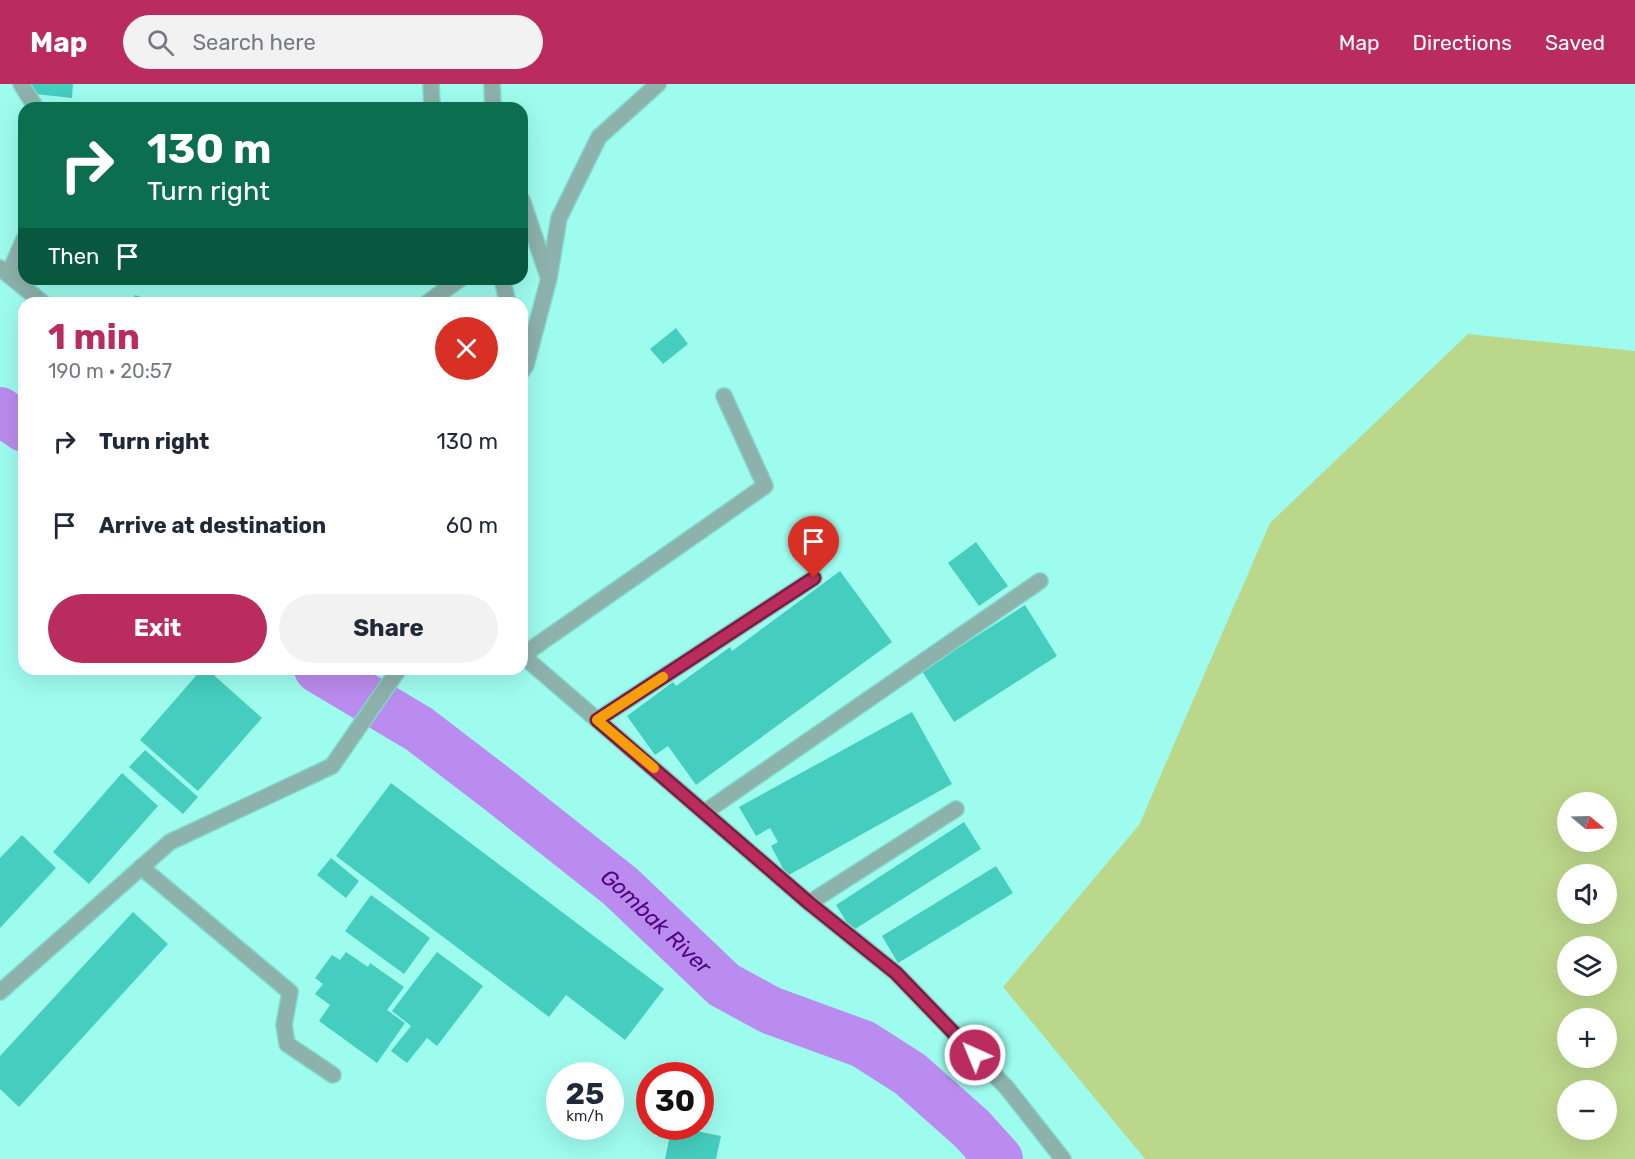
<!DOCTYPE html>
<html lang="en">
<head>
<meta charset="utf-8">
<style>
	:root { --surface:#fff; --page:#f2f2f3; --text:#1f2937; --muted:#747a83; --accent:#ba2c5e }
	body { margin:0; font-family:Rubik,sans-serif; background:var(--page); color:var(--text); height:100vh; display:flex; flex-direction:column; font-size:22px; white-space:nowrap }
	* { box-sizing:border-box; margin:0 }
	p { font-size:20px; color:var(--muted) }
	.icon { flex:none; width:33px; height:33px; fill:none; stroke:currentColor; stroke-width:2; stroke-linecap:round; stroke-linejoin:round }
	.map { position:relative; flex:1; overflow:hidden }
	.panel { position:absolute; left:18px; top:213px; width:510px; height:378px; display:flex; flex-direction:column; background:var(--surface); border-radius:18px; box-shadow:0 6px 24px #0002 }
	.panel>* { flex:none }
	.top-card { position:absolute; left:18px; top:18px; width:510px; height:183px; border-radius:18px; box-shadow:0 6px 24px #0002; background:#0b6e4f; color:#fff; overflow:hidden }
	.needle { width:39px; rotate:109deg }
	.fabs { position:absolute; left:1557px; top:708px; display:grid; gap:12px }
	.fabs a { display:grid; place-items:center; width:60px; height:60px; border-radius:50%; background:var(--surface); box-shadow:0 6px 24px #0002; font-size:30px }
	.speed { position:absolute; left:546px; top:978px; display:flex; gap:12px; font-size:30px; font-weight:700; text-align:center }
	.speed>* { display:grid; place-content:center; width:78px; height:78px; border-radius:50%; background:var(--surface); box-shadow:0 6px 24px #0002; line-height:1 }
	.speed small { font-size:15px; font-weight:400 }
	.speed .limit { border:9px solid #d22; background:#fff; color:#111 }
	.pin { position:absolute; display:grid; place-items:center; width:51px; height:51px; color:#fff; margin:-62px -26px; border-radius:50% 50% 50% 0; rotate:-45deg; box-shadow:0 0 6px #0007 }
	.pin .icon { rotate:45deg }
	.me { position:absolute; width:66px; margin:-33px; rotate:316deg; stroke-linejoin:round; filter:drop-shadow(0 0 4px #0008) }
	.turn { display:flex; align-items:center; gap:21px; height:126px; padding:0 30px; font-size:27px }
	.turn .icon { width:78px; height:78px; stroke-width:2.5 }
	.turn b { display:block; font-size:42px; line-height:51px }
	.then { display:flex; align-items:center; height:57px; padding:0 30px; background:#0003; gap:12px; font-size:22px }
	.round { display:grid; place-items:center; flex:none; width:63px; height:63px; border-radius:32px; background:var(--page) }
	.summary { display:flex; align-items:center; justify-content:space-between; height:102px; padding:0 30px }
	h1 { font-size:36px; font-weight:700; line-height:45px; color:var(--accent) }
	.cta { display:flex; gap:12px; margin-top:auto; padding:12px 30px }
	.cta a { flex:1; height:69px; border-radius:36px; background:var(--accent); color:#fff; font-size:24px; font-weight:700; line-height:69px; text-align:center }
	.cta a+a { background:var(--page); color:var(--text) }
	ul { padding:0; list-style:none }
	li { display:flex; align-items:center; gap:18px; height:84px; padding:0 30px }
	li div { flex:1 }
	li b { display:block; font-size:22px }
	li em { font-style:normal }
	header { display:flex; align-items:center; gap:36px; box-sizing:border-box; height:84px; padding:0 30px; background:var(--accent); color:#fff }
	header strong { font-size:28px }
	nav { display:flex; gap:33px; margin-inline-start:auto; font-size:21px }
	.search { width:420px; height:54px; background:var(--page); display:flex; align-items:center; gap:15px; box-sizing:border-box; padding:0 21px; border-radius:33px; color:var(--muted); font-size:22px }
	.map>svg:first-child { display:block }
	.green { fill:#bbd78a; fill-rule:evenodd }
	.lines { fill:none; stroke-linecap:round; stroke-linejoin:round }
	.river { stroke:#bb8cef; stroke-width:48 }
	.building { fill:#45cebf }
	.minor-casing { stroke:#84d7cc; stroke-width:18 }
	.minor { stroke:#8db2ac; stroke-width:15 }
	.route-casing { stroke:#791d3d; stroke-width:15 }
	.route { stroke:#ba2c5e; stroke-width:10 }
	.slow { stroke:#f59e0b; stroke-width:10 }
	.labels { text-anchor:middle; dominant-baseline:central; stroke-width:4.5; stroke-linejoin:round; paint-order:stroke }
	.water-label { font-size:22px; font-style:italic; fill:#500281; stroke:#dbfdf8 }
</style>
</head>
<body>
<header>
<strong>Map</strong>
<div class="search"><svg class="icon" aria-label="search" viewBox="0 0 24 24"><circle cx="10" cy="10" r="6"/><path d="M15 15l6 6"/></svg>Search here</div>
<nav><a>Map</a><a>Directions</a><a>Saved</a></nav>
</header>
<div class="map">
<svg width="1635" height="1075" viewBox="0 0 1635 1075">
	<rect width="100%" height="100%" fill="#9efcef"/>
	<path class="green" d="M1468 250 1635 267V1075H1145L1003 903 1139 741 1270 439ZM1606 718V758H1568V718ZM1606 790V830H1568V790ZM1568 862H1606V902H1568ZM1568 934H1606V974H1568ZM1606 1006V1046H1568V1006Z"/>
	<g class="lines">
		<g class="river">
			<polyline points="0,327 24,344"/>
			<path id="s1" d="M318 585 419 645 500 707 620 802 724 901 770 926 863 960 910 990 972 1045 999 1075"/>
		</g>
	</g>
	<g class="building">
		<polygon points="28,0 73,0 72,14 27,9"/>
		<polygon points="135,211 156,219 132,219"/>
		<polygon points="676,244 688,260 663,280 650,265"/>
		<polygon points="976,458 1008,502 979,522 948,479"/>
		<polygon points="840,487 892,558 696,701 668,662 655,671 627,632 673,598 676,602 730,563 732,567"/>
		<polygon points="1025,521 1057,572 954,638 922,587"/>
		<polygon points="202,585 207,585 262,634 198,707 140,656"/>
		<polygon points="912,628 952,700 787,792 771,762 778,758 770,744 756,752 739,723"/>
		<polygon points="145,666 198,713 183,730 129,683"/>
		<polygon points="122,689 158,722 89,800 53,768"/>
		<polygon points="391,699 664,905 625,956 566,911 549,933 336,772"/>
		<polygon points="964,738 981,765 852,847 836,821"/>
		<polygon points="22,751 56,784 0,844 0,774"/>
		<polygon points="331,774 359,797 346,814 317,791"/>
		<polygon points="996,782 1013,809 898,879 882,852"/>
		<polygon points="371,811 430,854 404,890 345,847"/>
		<polygon points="133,828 168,860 19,1023 0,1005 0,972"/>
		<polygon points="346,868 368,883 370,879 404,903 387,926 405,939 377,979 319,937 330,921 315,910 323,900 315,894 332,871 340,876"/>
		<polygon points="437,868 483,902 437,962 427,954 407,979 391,967 411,942 392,927"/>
		<polygon points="672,1042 721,1052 716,1075 665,1075"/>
	</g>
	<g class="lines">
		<defs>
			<g id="minor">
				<polyline points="21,0 36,24"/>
				<polyline points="431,0 432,24"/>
				<polyline points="492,0 493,24"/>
				<polyline points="522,116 548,192"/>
				<polyline points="0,184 43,219"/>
				<polyline points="9,190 24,155"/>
				<polyline points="502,195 508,219"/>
				<polyline points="427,219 460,195"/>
				<polyline points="522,287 526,281 549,194 559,134 599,53 658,0"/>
				<polyline points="522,571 809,819 896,889 1007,1004 1063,1075"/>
				<polyline points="523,571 765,402 724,312"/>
				<polyline points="597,636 814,494"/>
				<polyline points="705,728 1040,497"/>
				<polyline points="141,783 290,908 284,941 287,960 333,991"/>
				<polyline points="809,819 956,725"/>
				<polyline points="0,908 170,758 332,682 399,585"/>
			</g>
		</defs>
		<use href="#minor" class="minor-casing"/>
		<use href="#minor" class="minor"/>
	</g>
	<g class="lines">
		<defs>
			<polyline id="route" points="814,494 597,636 809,819 896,889 975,971"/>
		</defs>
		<use href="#route" class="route-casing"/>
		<use href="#route" class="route"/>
		<polyline class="slow" points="654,684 597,636 663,593"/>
	</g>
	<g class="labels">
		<g class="water-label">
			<text stroke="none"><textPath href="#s1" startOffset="423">Gombak River</textPath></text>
		</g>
	</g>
</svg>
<div class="fabs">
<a><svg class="needle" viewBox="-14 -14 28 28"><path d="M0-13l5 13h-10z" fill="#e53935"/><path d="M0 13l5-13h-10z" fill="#747a83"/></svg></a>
<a><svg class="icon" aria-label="sound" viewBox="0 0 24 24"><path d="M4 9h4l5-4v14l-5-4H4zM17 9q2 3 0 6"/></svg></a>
<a><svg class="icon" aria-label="layers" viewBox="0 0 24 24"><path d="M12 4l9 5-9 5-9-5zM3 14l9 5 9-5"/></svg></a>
<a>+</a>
<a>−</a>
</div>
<div class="speed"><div>25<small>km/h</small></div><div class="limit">30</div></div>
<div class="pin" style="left:814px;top:494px;background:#d93025"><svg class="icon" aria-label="arrive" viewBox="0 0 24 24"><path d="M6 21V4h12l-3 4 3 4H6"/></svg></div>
<svg class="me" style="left:975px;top:971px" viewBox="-20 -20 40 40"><circle r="17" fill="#ba2c5e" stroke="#fff" stroke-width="3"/><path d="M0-11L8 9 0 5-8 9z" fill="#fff"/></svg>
<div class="top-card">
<div class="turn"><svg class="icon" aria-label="right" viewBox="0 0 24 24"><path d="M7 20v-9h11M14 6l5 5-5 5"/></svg><div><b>130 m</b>Turn right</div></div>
<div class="then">Then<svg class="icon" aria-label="arrive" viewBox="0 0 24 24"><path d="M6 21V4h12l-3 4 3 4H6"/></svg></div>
</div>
<section class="panel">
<div class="summary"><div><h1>1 min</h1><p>190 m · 20:57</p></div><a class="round" style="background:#d93025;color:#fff"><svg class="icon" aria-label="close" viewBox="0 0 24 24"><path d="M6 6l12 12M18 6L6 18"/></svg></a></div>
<ul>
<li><svg class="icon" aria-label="right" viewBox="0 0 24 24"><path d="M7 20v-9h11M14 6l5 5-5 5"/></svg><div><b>Turn right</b></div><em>130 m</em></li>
<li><svg class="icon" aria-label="arrive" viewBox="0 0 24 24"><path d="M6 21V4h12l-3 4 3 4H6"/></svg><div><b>Arrive at destination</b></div><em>60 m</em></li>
</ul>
<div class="cta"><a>Exit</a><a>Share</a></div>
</section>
</div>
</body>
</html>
